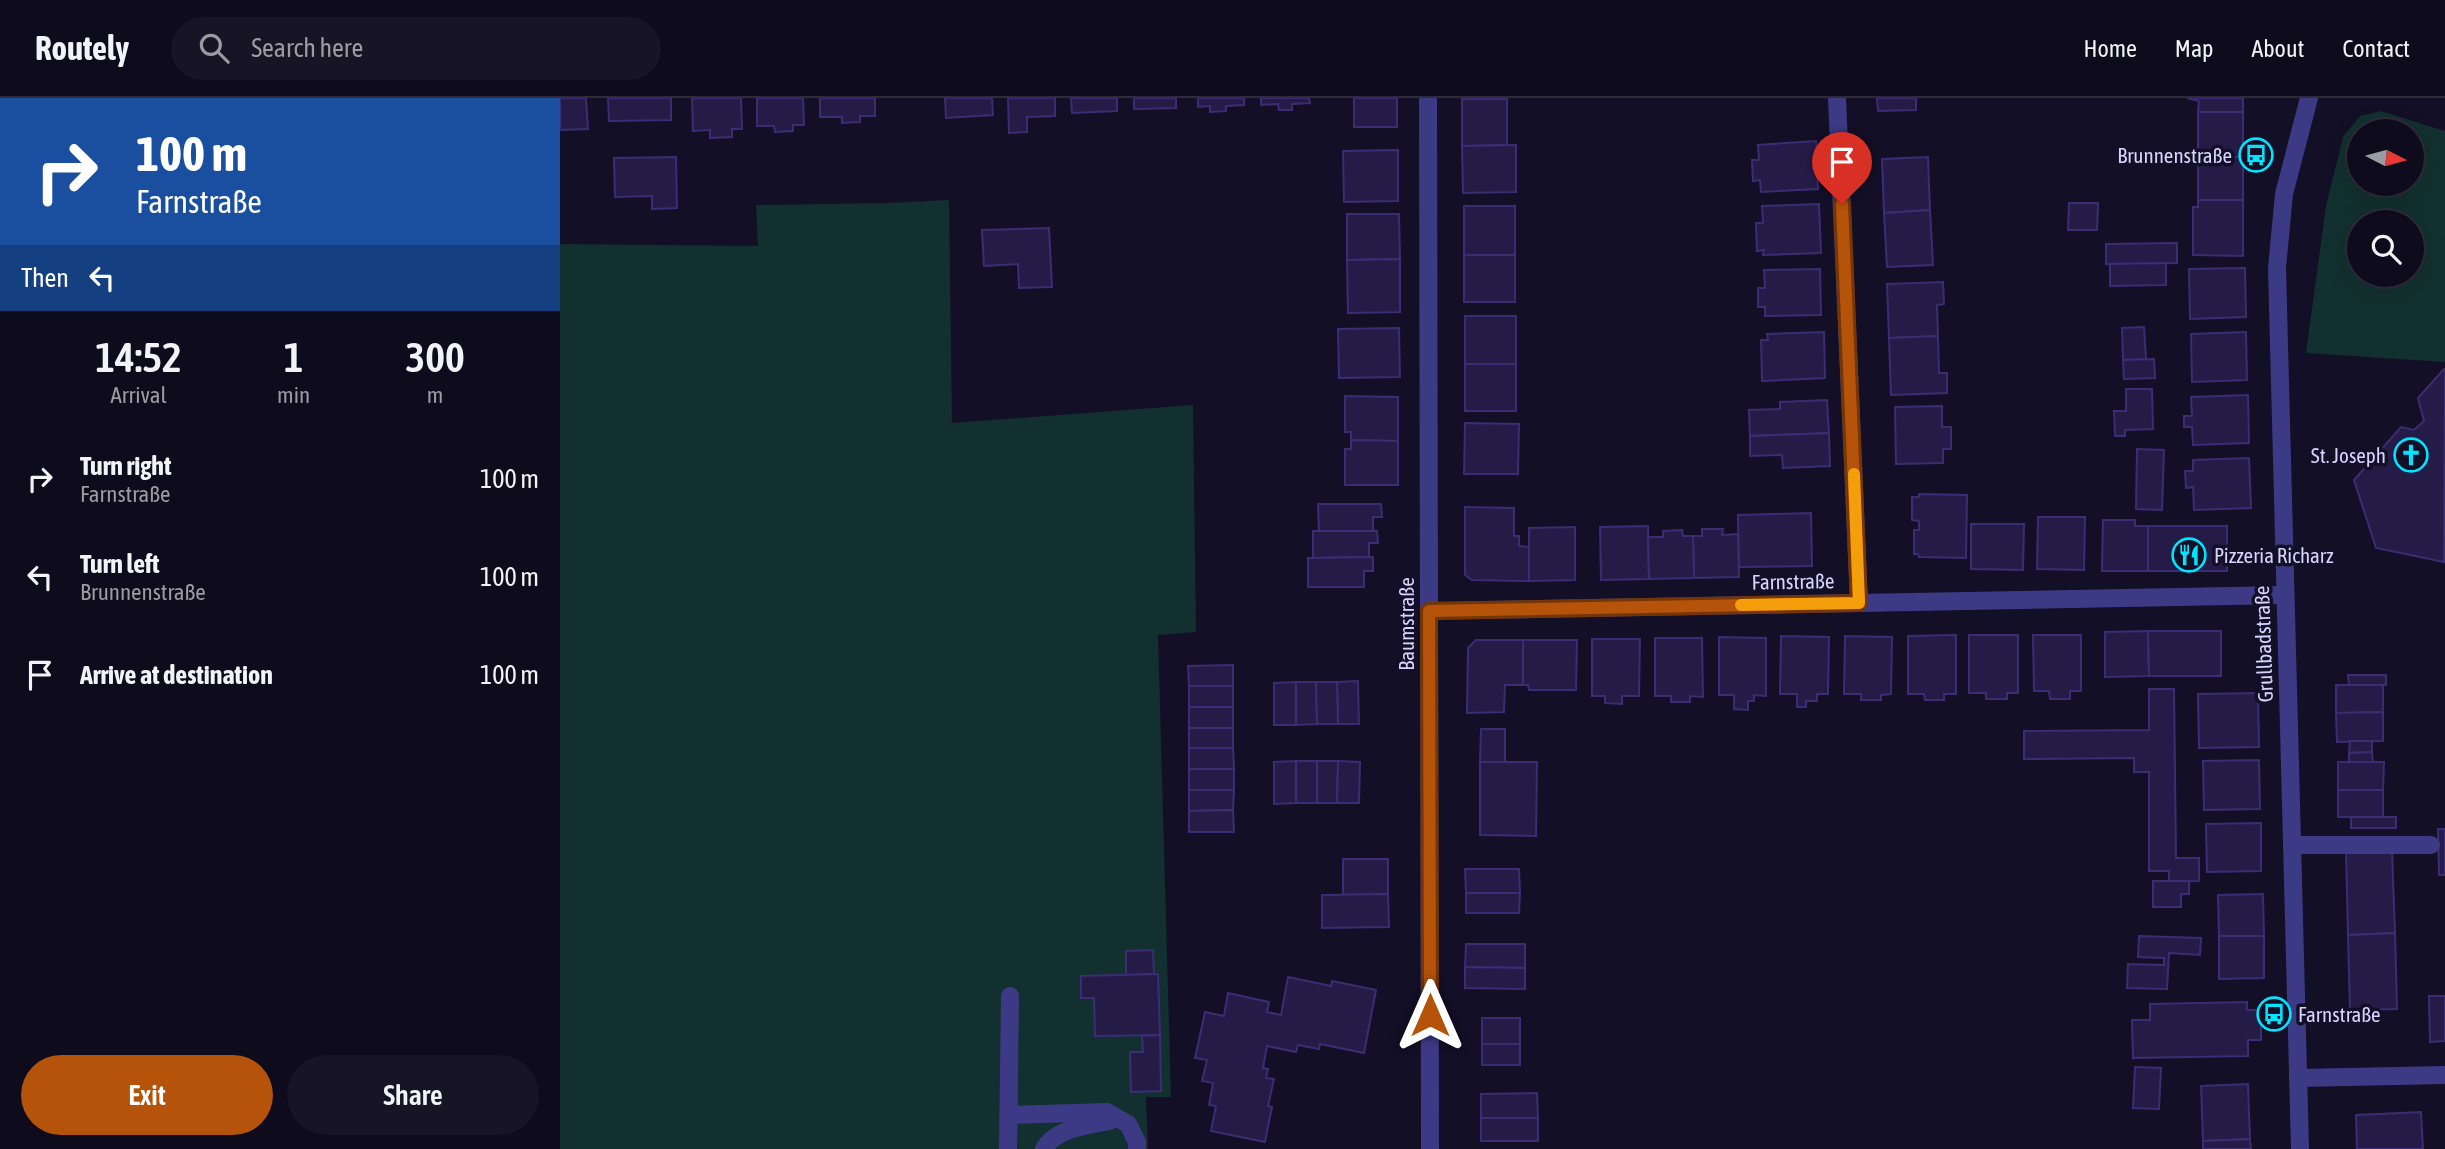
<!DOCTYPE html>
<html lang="en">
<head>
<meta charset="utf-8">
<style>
	:root { --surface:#0e0b1c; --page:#171425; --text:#f1f3f6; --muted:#9b9ba3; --line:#2e2b3b; --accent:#b45309 }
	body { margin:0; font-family:"Asap Condensed",sans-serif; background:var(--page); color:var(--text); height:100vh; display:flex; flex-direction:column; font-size:26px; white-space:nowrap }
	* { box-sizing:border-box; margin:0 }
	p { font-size:23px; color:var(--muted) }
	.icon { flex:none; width:38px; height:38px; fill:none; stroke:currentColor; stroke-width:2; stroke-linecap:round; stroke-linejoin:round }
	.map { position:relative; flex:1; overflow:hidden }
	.side { display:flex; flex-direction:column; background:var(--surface); width:560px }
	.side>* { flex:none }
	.hud { background:#1a4fa0; color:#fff; overflow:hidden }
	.needle { width:46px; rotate:96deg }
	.tools { position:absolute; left:1787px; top:21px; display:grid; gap:14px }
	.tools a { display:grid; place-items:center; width:77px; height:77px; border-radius:50%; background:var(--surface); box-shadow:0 7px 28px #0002,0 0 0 2px var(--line); font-size:35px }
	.pin { position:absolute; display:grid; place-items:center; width:60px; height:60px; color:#fff; margin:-72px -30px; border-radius:50% 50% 50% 0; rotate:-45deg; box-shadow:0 0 7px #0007 }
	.pin .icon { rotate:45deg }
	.me { position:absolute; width:77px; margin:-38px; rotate:0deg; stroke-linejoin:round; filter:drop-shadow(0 0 5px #0008) }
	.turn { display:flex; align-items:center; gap:24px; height:147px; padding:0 21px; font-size:32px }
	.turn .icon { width:91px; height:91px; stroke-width:2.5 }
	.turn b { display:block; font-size:49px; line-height:60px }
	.then { display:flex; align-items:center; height:66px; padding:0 21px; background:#0003; gap:14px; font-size:26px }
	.eta { display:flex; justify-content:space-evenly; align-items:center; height:119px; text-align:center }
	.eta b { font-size:42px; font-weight:600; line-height:49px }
	.button { display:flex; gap:14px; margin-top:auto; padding:14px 21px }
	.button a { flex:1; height:80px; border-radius:42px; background:var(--accent); color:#fff; font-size:28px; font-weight:600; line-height:80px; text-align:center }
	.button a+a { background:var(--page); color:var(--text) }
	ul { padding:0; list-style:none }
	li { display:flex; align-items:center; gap:21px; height:98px; padding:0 21px }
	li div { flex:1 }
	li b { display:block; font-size:26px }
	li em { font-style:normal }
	header { display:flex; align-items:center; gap:42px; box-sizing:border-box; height:98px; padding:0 35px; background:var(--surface); border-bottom:2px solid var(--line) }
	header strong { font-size:33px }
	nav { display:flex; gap:38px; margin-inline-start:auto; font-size:24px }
	.search { width:490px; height:63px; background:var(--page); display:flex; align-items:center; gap:18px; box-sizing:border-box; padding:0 24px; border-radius:38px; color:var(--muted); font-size:26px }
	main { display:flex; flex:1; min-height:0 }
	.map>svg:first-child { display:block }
	.green { fill:#12302f; fill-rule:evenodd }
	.building { fill:#241b47; stroke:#3b2d73; stroke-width:2 }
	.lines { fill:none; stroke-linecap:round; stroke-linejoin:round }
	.minor { stroke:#3d3a85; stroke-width:18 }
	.route-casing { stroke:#753606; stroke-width:18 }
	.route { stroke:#b45309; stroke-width:12 }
	.slow { stroke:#f59e0b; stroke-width:12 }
	.labels { text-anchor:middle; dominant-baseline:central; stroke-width:7; stroke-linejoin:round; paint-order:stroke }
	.poi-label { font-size:21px; fill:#d9d4ff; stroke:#130f26; text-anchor:end }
	.street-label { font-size:21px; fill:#d9d4ff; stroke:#130f26 }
</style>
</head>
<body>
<header>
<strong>Routely</strong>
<div class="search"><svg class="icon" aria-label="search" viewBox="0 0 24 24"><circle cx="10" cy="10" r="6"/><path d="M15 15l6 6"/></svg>Search here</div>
<nav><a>Home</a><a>Map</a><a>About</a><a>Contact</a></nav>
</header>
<main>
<section class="side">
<div class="hud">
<div class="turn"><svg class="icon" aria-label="right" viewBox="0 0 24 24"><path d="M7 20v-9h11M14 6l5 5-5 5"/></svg><div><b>100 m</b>Farnstraße</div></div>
<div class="then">Then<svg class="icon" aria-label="left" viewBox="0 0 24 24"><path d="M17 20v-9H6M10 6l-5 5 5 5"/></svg></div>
</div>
<div class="eta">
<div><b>14:52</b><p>Arrival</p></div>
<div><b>1</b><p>min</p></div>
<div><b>300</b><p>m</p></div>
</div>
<ul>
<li><svg class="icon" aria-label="right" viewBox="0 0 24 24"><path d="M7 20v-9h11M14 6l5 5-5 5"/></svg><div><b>Turn right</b><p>Farnstraße</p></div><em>100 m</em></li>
<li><svg class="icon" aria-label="left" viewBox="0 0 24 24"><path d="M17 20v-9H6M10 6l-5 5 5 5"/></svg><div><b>Turn left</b><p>Brunnenstraße</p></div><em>100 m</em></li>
<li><svg class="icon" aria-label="arrive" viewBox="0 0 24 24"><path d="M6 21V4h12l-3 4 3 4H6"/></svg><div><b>Arrive at destination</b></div><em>100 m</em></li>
</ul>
<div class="button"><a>Exit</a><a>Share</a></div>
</section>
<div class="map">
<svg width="1885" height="1051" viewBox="0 0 1885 1051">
	<rect width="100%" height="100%" fill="#130f26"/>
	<g class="green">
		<path d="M1821 13 1885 33V264L1746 255 1766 108 1783 39 1800 18ZM1799 33H1852V86H1799ZM1799 124H1852V177H1799Z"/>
		<polygon points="389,102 392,325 633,307 636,534 598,537 611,999 586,999 588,1051 0,1051 0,146 198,148 196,107 328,105"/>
	</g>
	<g class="building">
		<polygon points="0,0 26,0 28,31 0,32"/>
		<polygon points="48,0 111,0 111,22 49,23"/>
		<polygon points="132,0 181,0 182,31 172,31 172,39 150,40 150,32 133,33"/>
		<polygon points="197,0 243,0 244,27 233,27 233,33 215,34 214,28 197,28"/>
		<polygon points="260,0 315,0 315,18 300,18 300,24 282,25 282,19 260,19"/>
		<polygon points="385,0 432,0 433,17 386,20"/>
		<polygon points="448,0 495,0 495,18 467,19 467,34 449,35"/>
		<polygon points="511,0 557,0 557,13 512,15"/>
		<polygon points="574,0 616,0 616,10 574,11"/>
		<polygon points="638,0 684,0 684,7 666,8 666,13 650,14 650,8 638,9"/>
		<polygon points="701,0 749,0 750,5 732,6 732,12 719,12 718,6 701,7"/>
		<rect x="794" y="0" width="43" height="29"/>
		<polygon points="1317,0 1356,0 1356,12 1318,13"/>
		<polygon points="1627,0 1683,0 1683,14 1638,14 1639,3"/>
		<polygon points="902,1 947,1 947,47 902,48"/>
		<rect x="1638" y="14" width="45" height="45"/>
		<polygon points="1256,43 1258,91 1201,94 1200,82 1193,83 1192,62 1199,62 1198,47"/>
		<polygon points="956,47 956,94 903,95 902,48"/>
		<polygon points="838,52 838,103 784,104 783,53"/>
		<polygon points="116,59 117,110 92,111 92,98 55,99 54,60"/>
		<polygon points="1368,59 1370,112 1324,115 1322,61"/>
		<rect x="1638" y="59" width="45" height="43"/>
		<polygon points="1638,102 1683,102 1683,158 1633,157 1633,109 1638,109"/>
		<polygon points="1509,105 1538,105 1537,132 1508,132"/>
		<polygon points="1259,106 1261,155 1203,157 1204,152 1197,153 1196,125 1203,125 1202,108"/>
		<rect x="904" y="108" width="51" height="49"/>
		<polygon points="1370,112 1373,167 1327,169 1324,115"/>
		<polygon points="787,116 839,116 840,161 787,162"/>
		<polygon points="489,130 492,189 459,190 458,166 424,168 422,132"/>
		<polygon points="1617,145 1617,165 1546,166 1546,146"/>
		<rect x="904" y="157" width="51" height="47"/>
		<polygon points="840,161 840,214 788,215 787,162"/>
		<polygon points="1606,165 1606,187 1550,188 1550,166"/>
		<polygon points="1685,170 1686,219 1630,221 1629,171"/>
		<polygon points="1260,171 1261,217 1205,218 1205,209 1198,209 1198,190 1205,190 1204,172"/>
		<polygon points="1383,184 1384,206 1377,207 1378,238 1329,240 1327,186"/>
		<rect x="905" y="218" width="51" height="48"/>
		<polygon points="1584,229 1586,261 1563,262 1562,230"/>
		<polygon points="839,230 840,279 779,280 778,231"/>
		<polygon points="1264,234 1265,280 1202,283 1201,242 1208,242 1207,236"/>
		<polygon points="1686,234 1687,282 1632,284 1631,236"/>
		<polygon points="1378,238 1379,275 1387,275 1387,295 1331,297 1329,240"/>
		<polygon points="1594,261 1595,280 1564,281 1563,262"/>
		<rect x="905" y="266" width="51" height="47"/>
		<polygon points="1884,271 1885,271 1884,464 1816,450 1794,382 1841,329 1854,332 1864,323 1858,300"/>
		<polygon points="1566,291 1592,291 1593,331 1565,332 1565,338 1555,338 1554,313 1566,313"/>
		<polygon points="1688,297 1689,345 1633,347 1632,329 1624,329 1624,318 1632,318 1631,299"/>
		<polygon points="785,298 838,299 838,343 791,342 791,334 785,334"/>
		<polygon points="1267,302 1269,335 1190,338 1189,312 1220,311 1220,304"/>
		<polygon points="1382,308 1382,329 1391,329 1391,351 1383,351 1383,365 1336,366 1335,309"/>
		<polygon points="905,325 959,326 958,376 904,376"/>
		<polygon points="1269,335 1270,368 1223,370 1222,357 1190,358 1190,338"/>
		<polygon points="791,342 838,343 838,387 785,387 785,351 791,351"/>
		<polygon points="1577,351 1604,352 1602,412 1576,411"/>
		<polygon points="1689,360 1691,410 1634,412 1633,389 1626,390 1625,373 1633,373 1633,362"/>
		<polygon points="1359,396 1407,397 1406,460 1359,459 1358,456 1354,456 1354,432 1359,432 1359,423 1352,422 1352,399 1359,399"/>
		<polygon points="758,406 821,406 822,419 813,419 813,433 759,433"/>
		<polygon points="905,409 954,410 954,438 959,438 959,448 970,449 969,483 912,482 905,477"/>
		<polygon points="1251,415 1252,468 1179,469 1178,417"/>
		<polygon points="1478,419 1525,419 1524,472 1477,471"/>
		<polygon points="1543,422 1575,422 1575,428 1588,428 1588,473 1542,473"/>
		<polygon points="1411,426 1464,426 1463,472 1411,471"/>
		<polygon points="1088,428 1089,481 1041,482 1040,429"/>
		<rect x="1588" y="428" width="79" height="45"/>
		<polygon points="1015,429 1015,482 969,483 969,430"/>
		<polygon points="1142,431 1163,431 1162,437 1178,436 1179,479 1134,480 1133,438 1142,438"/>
		<polygon points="1122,432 1123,438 1133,438 1134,480 1089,481 1088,439 1103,439 1103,433"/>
		<polygon points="753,433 817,433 818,445 809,445 809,459 753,460"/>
		<polygon points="813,459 813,473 804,473 804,489 748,489 748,460"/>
		<polygon points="1588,533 1589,578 1545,579 1545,534"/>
		<polygon points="1588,533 1661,533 1661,578 1589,578"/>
		<polygon points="1396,537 1396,596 1384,596 1384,602 1365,602 1364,596 1348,596 1348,538"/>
		<polygon points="1409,537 1458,537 1458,595 1447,595 1447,601 1426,601 1426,595 1409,595"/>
		<polygon points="1473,537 1521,537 1521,593 1510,593 1510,601 1490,601 1489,593 1474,593"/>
		<polygon points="1221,538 1269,539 1268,596 1257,596 1257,603 1246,603 1246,609 1237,609 1237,596 1220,596"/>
		<polygon points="1285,538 1332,539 1331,596 1321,597 1321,602 1301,602 1301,596 1284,596"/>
		<polygon points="1159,539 1206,540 1206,598 1194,597 1194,603 1188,603 1188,612 1174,611 1174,597 1159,597"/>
		<polygon points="1095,540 1142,540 1143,599 1130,598 1130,604 1111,604 1111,598 1095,598"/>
		<polygon points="1032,541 1080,541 1079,598 1062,598 1062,606 1045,605 1045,598 1032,598"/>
		<polygon points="916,542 963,542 963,587 945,587 944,614 907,615 908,550"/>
		<polygon points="963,542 1017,542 1016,592 969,592 968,587 963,587"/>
		<polygon points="673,567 673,588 629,588 628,568"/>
		<polygon points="1788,577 1826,577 1826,587 1789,587"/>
		<polygon points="798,583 799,626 778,626 777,584"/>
		<polygon points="736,584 756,584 757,626 736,627"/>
		<polygon points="736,584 736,627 714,627 714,585"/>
		<polygon points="756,584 777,584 778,626 757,626"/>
		<polygon points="1776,587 1823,587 1823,614 1776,615"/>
		<rect x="629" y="588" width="44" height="21"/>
		<polygon points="1589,591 1614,591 1616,760 1639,760 1639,783 1609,784 1609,773 1589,773 1589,674 1574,674 1574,660 1464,661 1464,633 1589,632"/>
		<polygon points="1698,595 1699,649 1639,650 1638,596"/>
		<rect x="629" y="609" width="44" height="21"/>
		<polygon points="1823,614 1823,643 1777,644 1776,615"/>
		<rect x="629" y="630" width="44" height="20"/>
		<polygon points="921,631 945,631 945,664 920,664"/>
		<polygon points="1790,643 1812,643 1812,654 1789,655"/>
		<polygon points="629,650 673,650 674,671 629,671"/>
		<polygon points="1812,654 1813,664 1789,664 1789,655"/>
		<polygon points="1699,662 1700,711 1644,712 1643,663"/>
		<rect x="736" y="663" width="21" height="42"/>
		<polygon points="736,663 736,705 714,706 714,664"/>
		<polygon points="757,663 778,663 777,705 757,705"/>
		<polygon points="778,663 800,664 799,705 777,705"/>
		<polygon points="920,664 977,664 976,738 920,737"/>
		<polygon points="1778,664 1824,664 1823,692 1778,692"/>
		<rect x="629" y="671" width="45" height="21"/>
		<polygon points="629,692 674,692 673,712 629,713"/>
		<rect x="1778" y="692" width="45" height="27"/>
		<polygon points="673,712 674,734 629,734 629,713"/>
		<rect x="1791" y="719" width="45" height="11"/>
		<polygon points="1701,725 1701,773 1647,774 1646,726"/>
		<polygon points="1878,731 1885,731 1885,777 1879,777"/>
		<polygon points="1832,753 1835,835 1788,837 1786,754"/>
		<polygon points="783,761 828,761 828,796 783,797"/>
		<polygon points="905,771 959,771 960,795 906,795"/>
		<polygon points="1593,783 1629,783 1629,796 1621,796 1621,809 1593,809"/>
		<polygon points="906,795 960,795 959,815 906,815"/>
		<polygon points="828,796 829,829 762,830 762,797"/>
		<polygon points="1703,796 1704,838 1659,838 1658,797"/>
		<polygon points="1835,835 1837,911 1790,912 1788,837"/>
		<polygon points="1579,838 1641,840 1640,857 1609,855 1607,891 1567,890 1568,866 1604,867 1604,860 1578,859"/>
		<polygon points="1659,838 1704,838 1704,880 1659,881"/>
		<polygon points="906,846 965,846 965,870 905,869"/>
		<polygon points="593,852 594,876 566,877 566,853"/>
		<polygon points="905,869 965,870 965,891 905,890"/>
		<polygon points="598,876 600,937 535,938 534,900 521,900 521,878"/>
		<polygon points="728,879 771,888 772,883 816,892 804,955 760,946 759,951 738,947 736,954 707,948 703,970 708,971 706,980 714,981 708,1008 712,1009 705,1044 651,1033 656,1008 649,1007 653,985 642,983 647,962 635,960 645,914 664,918 668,895 709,904 707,914 721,917"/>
		<polygon points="1869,898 1885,898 1885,943 1870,944"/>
		<polygon points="1687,904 1687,912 1701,912 1701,942 1688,942 1688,958 1573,960 1572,922 1590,922 1590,906"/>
		<rect x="922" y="920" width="38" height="26"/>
		<polygon points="600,937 601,993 571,994 570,954 583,954 582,938"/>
		<rect x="922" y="946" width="38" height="21"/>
		<polygon points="1575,969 1601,970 1599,1011 1573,1010"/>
		<polygon points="1688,986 1690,1041 1643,1043 1641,988"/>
		<polygon points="977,995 978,1020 921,1020 921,996"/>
		<polygon points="1861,1014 1863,1051 1797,1051 1796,1017"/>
		<rect x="921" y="1020" width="57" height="23"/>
		<polygon points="1690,1041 1691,1051 1643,1051 1643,1043"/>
	</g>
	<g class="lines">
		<g class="minor">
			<polyline points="868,0 870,1051"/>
			<polyline points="1277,0 1299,505"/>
			<polyline points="869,513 1724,497"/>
			<polyline points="1732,747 1871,747"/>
			<polyline points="1738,980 1885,977"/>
			<polyline points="449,1017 547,1014 568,1026 577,1044 577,1051"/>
			<polyline points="448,1051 450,898"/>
			<path d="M484 1051C496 1030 529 1027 550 1023"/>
			<polyline points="1740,1051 1717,170 1724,96 1749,0"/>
		</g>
	</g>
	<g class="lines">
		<defs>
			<polyline id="route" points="870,917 869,513 1299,505 1282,106"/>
		</defs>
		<use href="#route" class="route-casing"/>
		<use href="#route" class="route"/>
		<polyline class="slow" points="1181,507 1299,505 1294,376"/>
	</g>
	<defs>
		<symbol id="bus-ring" viewBox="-11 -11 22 22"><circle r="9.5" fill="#130f26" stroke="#00e5ff" stroke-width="1.5"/><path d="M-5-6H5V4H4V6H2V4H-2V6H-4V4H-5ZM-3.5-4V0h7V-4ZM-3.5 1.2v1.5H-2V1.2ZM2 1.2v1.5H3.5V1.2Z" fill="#00e5ff"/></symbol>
		<symbol id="church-ring" viewBox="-11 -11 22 22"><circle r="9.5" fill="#130f26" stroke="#00e5ff" stroke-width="1.5"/><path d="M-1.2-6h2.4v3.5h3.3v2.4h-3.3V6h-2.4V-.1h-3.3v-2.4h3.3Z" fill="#00e5ff"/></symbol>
		<symbol id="restaurant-ring" viewBox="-11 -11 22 22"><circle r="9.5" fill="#130f26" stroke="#00e5ff" stroke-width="1.5"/><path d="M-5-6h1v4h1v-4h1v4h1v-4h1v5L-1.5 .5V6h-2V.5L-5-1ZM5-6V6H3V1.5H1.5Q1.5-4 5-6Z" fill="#00e5ff"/></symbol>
	</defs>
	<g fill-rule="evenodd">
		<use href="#bus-ring" x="1677" y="38" width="38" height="38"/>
		<use href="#church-ring" x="1832" y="338" width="38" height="38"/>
		<use href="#restaurant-ring" x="1610" y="438" width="38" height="38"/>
		<use href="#bus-ring" x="1695" y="897" width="38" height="38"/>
	</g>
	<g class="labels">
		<g class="poi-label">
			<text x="1672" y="57">Brunnenstraße</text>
			<text x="1826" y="357">St. Joseph</text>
			<text x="1654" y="457" text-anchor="start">Pizzeria Richarz</text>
			<text x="1738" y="916" text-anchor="start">Farnstraße</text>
		</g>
		<g class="street-label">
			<text transform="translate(1233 483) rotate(-1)">Farnstraße</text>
			<text transform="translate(846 526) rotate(-90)">Baumstraße</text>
			<text transform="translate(1703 546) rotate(-92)">Grullbadstraße</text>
		</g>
	</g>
</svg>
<div class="tools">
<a><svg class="needle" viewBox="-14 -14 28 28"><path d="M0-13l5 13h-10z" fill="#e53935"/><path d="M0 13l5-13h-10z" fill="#9b9ba3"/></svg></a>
<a><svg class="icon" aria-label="search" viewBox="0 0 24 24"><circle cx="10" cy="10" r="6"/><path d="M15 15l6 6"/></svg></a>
</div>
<div class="pin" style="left:1282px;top:106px;background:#d93025"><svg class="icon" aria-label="arrive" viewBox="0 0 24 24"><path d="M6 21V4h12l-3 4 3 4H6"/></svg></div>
<svg class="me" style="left:870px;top:917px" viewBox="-20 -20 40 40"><path d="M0-17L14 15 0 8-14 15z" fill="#b45309" stroke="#fff" stroke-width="4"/></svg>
</div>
</main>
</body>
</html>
